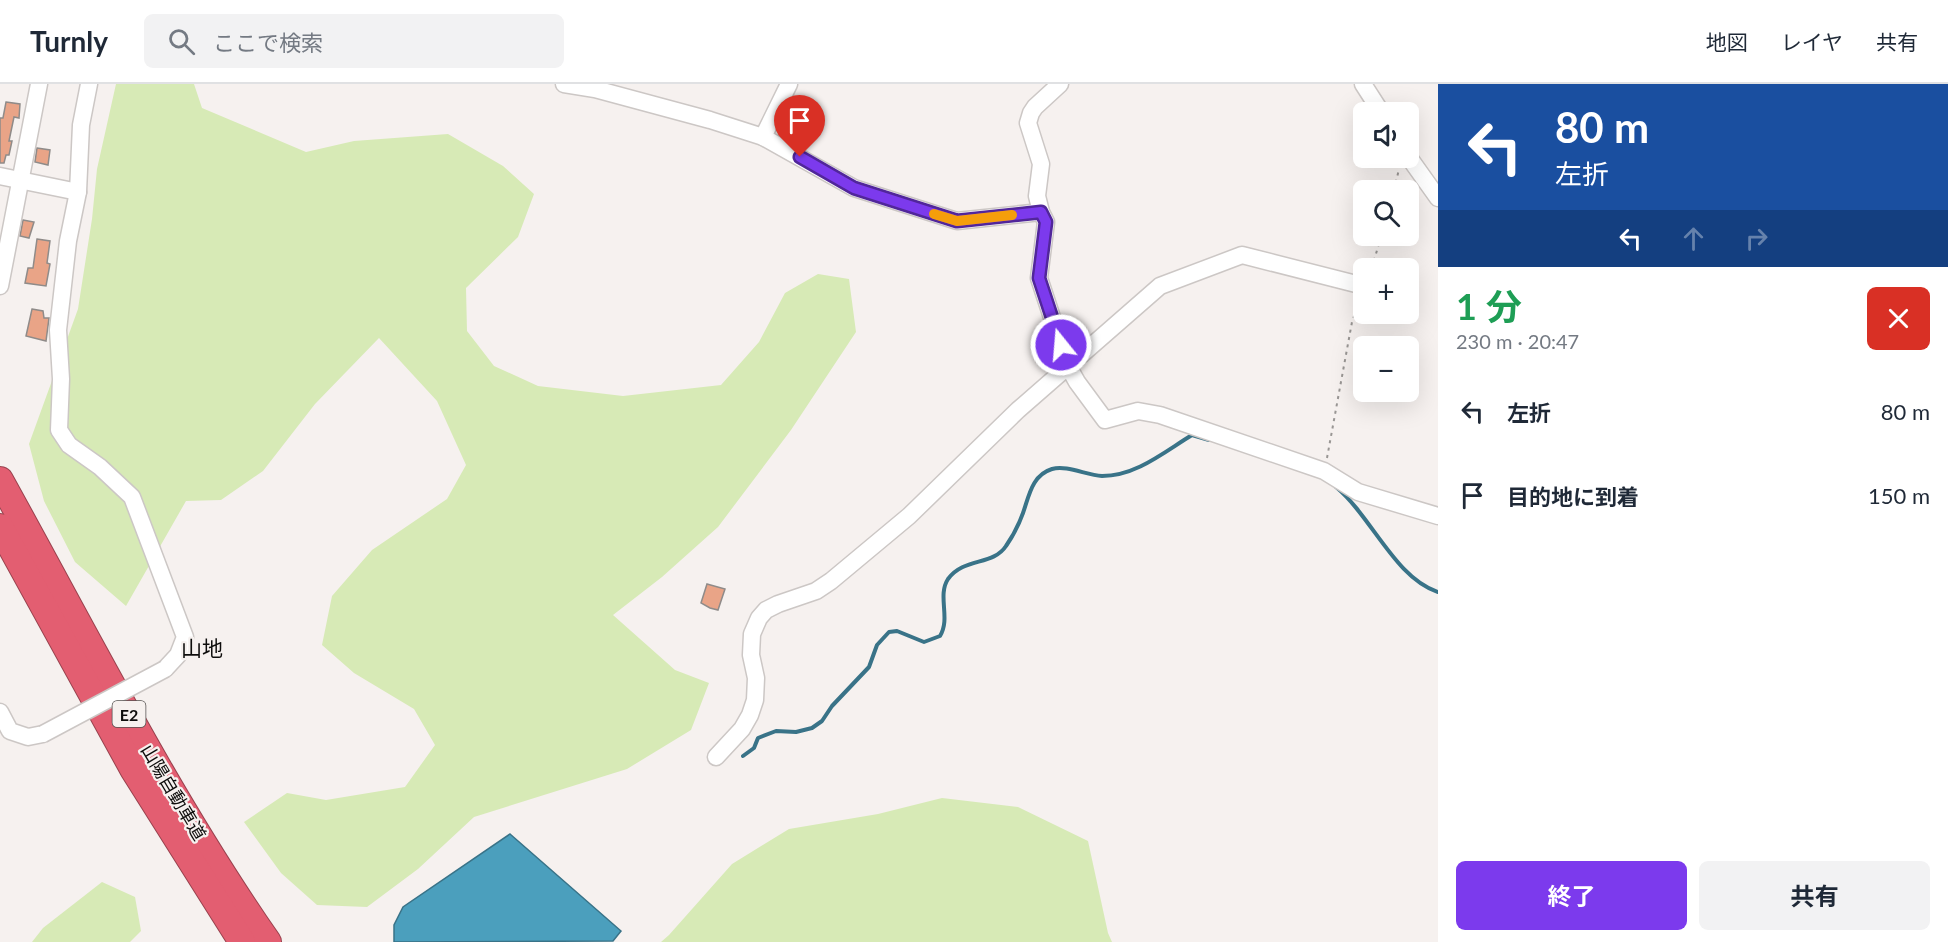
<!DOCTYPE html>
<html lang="ja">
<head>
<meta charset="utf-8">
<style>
	:root { --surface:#fff; --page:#f2f2f3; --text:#1f2937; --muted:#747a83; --line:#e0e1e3; --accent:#7c3aed }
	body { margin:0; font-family:Lato,"Noto Sans JP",sans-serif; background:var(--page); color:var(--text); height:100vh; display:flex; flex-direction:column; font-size:22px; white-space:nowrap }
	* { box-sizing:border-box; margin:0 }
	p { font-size:20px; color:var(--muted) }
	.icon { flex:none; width:33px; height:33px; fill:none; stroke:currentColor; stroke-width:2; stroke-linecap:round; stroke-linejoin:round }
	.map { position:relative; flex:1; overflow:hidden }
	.side { display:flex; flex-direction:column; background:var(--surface); width:510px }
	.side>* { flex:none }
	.top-card { background:#1a4fa0; color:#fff; overflow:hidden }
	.tools { position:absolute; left:1353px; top:18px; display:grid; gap:12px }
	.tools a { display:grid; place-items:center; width:66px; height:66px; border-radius:9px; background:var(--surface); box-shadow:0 6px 24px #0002; font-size:30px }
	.pin { position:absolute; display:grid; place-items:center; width:51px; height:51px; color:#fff; margin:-62px -26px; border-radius:50% 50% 50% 0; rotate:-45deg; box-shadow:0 0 6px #0007 }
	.pin .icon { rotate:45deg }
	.me { position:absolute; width:66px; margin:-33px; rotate:343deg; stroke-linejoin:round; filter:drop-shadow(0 0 4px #0008) }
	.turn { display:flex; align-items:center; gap:21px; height:126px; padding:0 18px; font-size:27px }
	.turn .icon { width:78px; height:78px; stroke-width:2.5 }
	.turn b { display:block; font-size:42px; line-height:51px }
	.lanes { display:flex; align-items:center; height:57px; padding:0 18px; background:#0003; justify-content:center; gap:30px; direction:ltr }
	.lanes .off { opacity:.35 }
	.round { display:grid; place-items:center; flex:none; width:63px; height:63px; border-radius:9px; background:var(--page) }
	.summary { display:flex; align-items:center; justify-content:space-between; height:102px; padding:0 18px }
	h1 { font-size:36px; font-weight:700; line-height:45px; color:#1e9e55 }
	.cta { display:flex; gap:12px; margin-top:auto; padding:12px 18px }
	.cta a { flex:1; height:69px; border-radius:9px; background:var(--accent); color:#fff; font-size:24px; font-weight:700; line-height:69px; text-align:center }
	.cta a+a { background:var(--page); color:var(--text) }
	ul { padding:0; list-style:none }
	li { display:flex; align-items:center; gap:18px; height:84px; padding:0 18px }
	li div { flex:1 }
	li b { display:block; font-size:22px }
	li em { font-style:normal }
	header { display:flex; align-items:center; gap:36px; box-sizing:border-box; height:84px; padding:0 30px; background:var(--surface); border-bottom:2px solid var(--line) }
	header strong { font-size:28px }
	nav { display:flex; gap:33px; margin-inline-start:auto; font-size:21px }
	.search { width:420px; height:54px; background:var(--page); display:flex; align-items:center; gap:15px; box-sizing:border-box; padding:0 21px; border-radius:9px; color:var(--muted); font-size:22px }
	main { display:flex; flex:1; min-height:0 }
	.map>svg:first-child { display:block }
	.green { fill:#d7eab6 }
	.water { fill:#4b9fbd; stroke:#397388; stroke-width:1.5 }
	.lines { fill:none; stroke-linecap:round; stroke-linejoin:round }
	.stream { stroke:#397388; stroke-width:4 }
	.building { fill:#e9a487; stroke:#8f8b89; stroke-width:1.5 }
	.minor-casing { stroke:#ccc7c5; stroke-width:19 }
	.highway-casing { stroke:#98424e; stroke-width:28 }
	.path { stroke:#999694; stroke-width:2; stroke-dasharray:3 4.5; stroke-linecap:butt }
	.minor { stroke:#fff; stroke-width:16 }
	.highway { stroke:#e35e71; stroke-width:26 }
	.minor-bridge-casing { stroke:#ccc7c5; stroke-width:19; stroke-linecap:butt }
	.minor-bridge { stroke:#fff; stroke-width:16 }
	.route-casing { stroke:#51269a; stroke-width:15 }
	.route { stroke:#7c3aed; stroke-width:10 }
	.slow { stroke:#f59e0b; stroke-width:10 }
	.labels { text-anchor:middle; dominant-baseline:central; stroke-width:4.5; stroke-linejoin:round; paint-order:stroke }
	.shield { fill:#f6f1ef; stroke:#545150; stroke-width:1.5 }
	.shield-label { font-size:16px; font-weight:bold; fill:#0e0d0c }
	.street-label { font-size:18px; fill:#0e0d0c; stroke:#f6f1ef }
	.quarter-label { font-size:21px; fill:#0e0d0c; stroke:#f6f1ef }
</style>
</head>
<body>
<header>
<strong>Turnly</strong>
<div class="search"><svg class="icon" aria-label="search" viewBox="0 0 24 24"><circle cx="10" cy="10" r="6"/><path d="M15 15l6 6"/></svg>ここで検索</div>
<nav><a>地図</a><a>レイヤ</a><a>共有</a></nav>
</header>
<main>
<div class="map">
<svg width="1438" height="858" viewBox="0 0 1438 858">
	<rect width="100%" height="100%" fill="#f6f1ef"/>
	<g class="green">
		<polygon points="116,0 194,0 202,24 306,68 354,57 448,50 503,82 534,110 518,153 466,204 467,247 494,282 538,302 623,312 721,301 759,258 785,209 818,190 849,195 856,248 791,346 718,443 662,493 613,531 675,586 709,599 691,646 627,685 474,733 418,785 367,823 317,821 281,789 244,738 287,709 326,716 405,703 435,661 414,625 354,589 322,561 332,512 372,466 447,415 466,381 437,317 379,254 315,320 263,387 221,416 186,417 126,522 75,478 44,417 29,360 78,225 92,135 97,85"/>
		<polygon points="942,714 1018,723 1088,757 1108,849 1112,858 661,858 669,851 732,780 789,745 878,730"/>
		<polygon points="102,798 135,813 141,847 130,858 32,858 43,844"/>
	</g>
	<polygon class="water" points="510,750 621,847 613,857 394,858 394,841 403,823"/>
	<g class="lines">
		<g class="stream">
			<path d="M1336 403C1372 433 1395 494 1438 508"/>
			<path d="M743 672 754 664 758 654 776 647 796 648 812 644 822 637 832 622 869 583 877 561 889 548 897 547 924 558 940 552C951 534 937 512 948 495 964 473 993 482 1006 462 1013 452 1019 440 1023 429 1029 412 1032 391 1052 385 1067 381 1086 391 1102 392 1136 392 1164 368 1192 351L1209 356"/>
		</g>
	</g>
	<g class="building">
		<polygon points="6,18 20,20 19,34 14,33 9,57 12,57 9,71 6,71 4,79 0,79 0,34 3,34"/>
		<polygon points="37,64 50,66 48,81 35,78"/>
		<polygon points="23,136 34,138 29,154 20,152"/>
		<polygon points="37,155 50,157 47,179 50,180 46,202 25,199 28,184 33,184"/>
		<polygon points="32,225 43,227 44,234 49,234 46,257 26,252"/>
		<polygon points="707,500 725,505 718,526 710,524 701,519"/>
	</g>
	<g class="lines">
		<defs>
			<g id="minor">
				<polyline points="89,0 81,41 78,108 68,157 58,246 61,295 59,346 69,361 100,383 132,413 185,553 178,571 165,585"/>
				<polyline points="564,0 595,5 710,36 763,53 854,104 957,137 1041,128"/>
				<polyline points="1060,0 1035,23 1031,29 1028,39 1041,80 1037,112 1041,128 1046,138 1039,194 1068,282 1077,298 1105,336 1138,327 1160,331 1324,387 1358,408 1438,432"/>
				<polyline points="1363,0 1381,28"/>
				<polyline points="763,53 789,0"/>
				<polyline points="1408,72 1438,114"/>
				<polyline points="0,92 78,108"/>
				<polyline points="0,202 39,0"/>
				<polyline points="0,628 10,647 28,653 43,650"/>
				<polyline points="716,673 742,645 750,631 755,616 756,594 751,571 752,550 759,534 766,526 778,520 816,507 831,497 909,432 1018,326 1160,202 1242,171 1364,202"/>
			</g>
			<g id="highway">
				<path d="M0 396C86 551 167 713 268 858"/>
				<polyline points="0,443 133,685 242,858"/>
			</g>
		</defs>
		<use href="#minor" class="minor-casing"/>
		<use href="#highway" class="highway-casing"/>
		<g class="path">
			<polyline points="1394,106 1399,85"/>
			<polyline points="1372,184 1381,152"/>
			<polyline points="1327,374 1352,238 1360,215"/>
		</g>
		<use href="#minor" class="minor"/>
		<use href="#highway" class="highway"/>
		<defs>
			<polyline id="minor-bridge" points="43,650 165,585"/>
		</defs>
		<use href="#minor-bridge" class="minor-bridge-casing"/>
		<use href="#minor-bridge" class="minor-bridge"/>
	</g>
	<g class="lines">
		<defs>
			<polyline id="route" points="800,73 854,104 957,137 1041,128 1046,138 1039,194 1061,261"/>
		</defs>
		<use href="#route" class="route-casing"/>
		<use href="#route" class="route"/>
		<polyline class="slow" points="934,130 957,137 1012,131"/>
	</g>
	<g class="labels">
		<rect class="shield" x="112.5" y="617" width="33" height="26" rx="4.5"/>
		<g class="shield-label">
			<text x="129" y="630">E2</text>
		</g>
		<g class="street-label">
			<text transform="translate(174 708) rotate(59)">山陽自動車道</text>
		</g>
		<g class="quarter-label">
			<text x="202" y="563">山地</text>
		</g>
	</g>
</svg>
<div class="tools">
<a><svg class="icon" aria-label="sound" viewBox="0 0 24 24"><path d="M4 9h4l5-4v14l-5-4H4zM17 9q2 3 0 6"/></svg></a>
<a><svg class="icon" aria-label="search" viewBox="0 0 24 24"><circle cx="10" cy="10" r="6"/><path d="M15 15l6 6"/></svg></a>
<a>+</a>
<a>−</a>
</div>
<div class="pin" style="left:800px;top:73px;background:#d93025"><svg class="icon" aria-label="arrive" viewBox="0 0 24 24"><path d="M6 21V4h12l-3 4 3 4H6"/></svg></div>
<svg class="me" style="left:1061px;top:261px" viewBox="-20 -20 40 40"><circle r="17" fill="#7c3aed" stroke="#fff" stroke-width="3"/><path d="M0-11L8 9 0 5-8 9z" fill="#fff"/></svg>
</div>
<section class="side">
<div class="top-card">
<div class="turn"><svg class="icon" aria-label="left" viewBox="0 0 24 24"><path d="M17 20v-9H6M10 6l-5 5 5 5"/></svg><div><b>80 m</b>左折</div></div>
<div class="lanes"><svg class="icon" aria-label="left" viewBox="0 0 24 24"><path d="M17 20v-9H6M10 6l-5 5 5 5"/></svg><svg class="icon off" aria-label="ahead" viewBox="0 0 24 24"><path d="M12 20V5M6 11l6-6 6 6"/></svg><svg class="icon off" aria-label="right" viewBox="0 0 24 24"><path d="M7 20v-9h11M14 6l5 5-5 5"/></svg></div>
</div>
<div class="summary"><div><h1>1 分</h1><p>230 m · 20:47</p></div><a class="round" style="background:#d93025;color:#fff"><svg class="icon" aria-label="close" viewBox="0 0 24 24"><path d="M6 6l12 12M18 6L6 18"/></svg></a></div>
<ul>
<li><svg class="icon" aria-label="left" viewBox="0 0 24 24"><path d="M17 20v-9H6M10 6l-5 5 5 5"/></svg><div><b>左折</b></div><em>80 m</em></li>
<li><svg class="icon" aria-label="arrive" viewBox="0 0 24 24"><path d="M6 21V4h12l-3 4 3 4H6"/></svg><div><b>目的地に到着</b></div><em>150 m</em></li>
</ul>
<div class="cta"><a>終了</a><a>共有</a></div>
</section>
</main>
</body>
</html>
